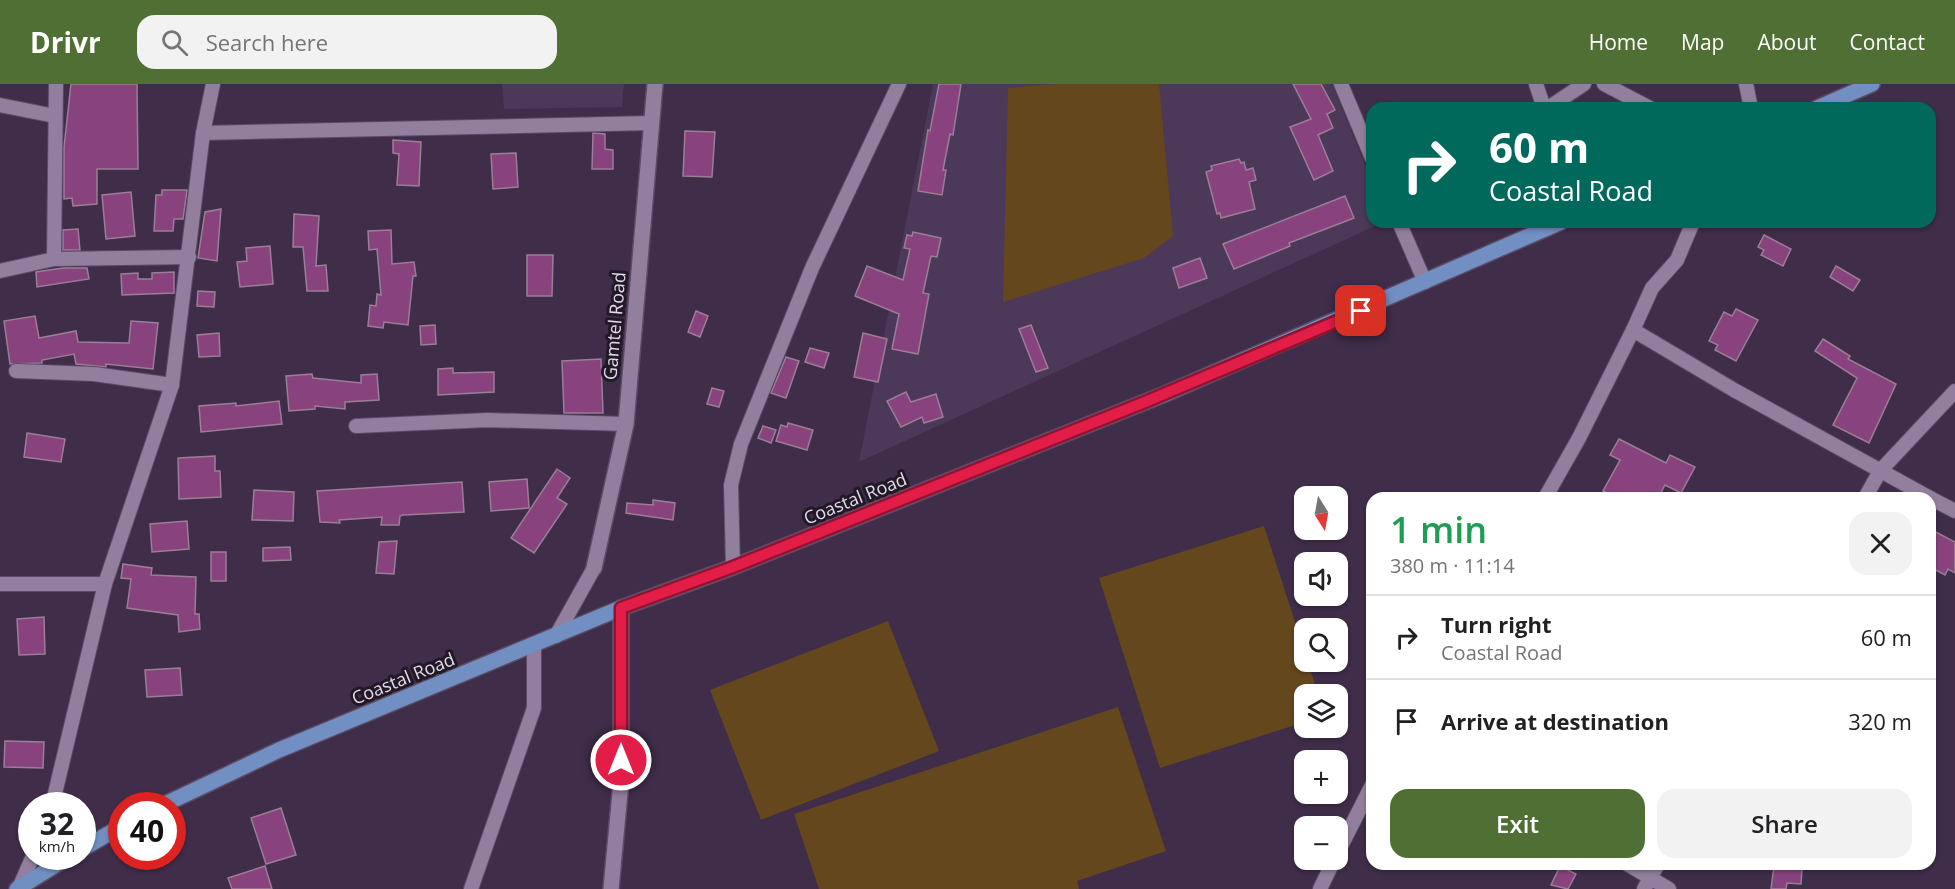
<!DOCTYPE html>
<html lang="en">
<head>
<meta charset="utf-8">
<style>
	:root { --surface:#fff; --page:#f2f2f2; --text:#202124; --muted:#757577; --line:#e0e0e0; --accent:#4f6f34 }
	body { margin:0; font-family:"Open Sans",sans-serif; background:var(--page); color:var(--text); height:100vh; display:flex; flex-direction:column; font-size:22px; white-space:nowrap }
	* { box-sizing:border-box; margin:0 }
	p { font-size:20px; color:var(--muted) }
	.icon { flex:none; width:33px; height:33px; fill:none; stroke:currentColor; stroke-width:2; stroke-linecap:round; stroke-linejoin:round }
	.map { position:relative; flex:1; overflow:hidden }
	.panel { position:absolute; left:1366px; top:408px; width:570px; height:378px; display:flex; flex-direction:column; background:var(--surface); border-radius:18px; box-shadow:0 2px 4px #0004 }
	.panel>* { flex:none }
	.hud { position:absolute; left:1366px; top:18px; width:570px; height:126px; border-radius:18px; box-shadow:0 2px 4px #0004; background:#00695c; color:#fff; overflow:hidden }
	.needle { width:39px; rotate:169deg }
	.tools { position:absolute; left:1294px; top:402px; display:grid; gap:12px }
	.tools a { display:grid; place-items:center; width:54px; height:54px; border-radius:12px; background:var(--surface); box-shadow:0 2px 4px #0004; font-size:30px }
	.speed { position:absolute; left:18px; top:708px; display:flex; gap:12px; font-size:30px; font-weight:700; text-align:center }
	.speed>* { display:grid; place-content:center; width:78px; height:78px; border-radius:50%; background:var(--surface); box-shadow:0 2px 4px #0004; line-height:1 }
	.speed small { font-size:15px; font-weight:400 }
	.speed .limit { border:9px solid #d22; background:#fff; color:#111 }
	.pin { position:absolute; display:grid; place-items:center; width:51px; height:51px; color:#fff; margin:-26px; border-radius:12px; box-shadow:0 3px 9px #0006 }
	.me { position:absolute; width:66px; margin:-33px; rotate:0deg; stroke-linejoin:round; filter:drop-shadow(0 0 4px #0008) }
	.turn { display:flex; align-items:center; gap:21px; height:126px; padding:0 24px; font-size:27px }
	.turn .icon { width:78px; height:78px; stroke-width:2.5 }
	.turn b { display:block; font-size:42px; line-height:51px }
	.round { display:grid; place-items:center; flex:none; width:63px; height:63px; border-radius:18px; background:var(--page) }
	.summary { display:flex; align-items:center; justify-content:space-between; height:102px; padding:0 24px }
	h1 { font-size:36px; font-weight:600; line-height:45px; color:#1e9e55 }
	.primary-button { display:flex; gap:12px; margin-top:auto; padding:12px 24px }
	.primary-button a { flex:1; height:69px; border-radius:18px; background:var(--accent); color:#fff; font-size:24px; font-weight:600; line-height:69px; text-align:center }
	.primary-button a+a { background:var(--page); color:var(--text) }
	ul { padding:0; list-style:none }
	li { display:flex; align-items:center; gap:18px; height:84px; padding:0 24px; border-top:2px solid var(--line) }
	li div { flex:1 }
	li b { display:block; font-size:22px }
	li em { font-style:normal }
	header { display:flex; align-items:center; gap:36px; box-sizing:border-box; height:84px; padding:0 30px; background:var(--accent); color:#fff }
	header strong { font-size:28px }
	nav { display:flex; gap:33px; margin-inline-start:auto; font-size:21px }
	.search { width:420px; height:54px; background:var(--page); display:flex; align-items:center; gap:15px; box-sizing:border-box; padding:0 21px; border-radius:18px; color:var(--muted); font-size:22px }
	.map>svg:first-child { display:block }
	.built { fill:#4c3858 }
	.green { fill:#65471e }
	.building { fill:#88437e; stroke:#9c7d96; stroke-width:1.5 }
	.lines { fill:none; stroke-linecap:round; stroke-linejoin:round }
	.street-casing { stroke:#5b4c64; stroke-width:16 }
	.secondary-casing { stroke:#5b4c64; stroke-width:18 }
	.primary-casing { stroke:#5b4c64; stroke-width:18 }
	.street { stroke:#927f9e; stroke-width:14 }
	.secondary { stroke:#927f9e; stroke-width:15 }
	.primary { stroke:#728fc4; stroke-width:15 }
	.route-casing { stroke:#92132f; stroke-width:15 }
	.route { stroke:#e11d48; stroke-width:10 }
	.labels { text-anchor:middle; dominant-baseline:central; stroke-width:6; stroke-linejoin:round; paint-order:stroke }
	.street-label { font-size:18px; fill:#e4d9eb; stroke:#211a26 }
</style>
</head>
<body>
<header>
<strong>Drivr</strong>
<div class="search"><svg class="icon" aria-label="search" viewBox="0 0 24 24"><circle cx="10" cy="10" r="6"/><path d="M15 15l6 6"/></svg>Search here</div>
<nav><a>Home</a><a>Map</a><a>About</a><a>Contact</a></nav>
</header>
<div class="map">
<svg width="1955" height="805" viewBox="0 0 1955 805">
	<rect width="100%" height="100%" fill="#3f2d49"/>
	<g class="built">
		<polygon points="502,0 624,0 622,23 504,25"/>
		<polygon points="933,0 1332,0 1372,98 1372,138 1384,138 859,378"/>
	</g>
	<g class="green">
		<polygon points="1054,0 1159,0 1173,152 1144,174 1003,218 1008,4"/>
		<polygon points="1264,442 1305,569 1305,578 1308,578 1318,610 1305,610 1305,638 1160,684 1099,494"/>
		<polygon points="888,537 939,667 761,736 710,606"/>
		<polygon points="1118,623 1166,767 1077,797 1079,805 819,805 794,730"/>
	</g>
	<g class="building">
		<polygon points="71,0 137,0 138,85 97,85 97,120 73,122 72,114 64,115 64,63"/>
		<polygon points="939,0 961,0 953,51 950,50 943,86 946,86 942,111 918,107 928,46 930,47"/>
		<polygon points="1293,0 1321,0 1335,26 1327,30 1333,44 1318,51 1333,87 1314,96 1290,43 1311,35"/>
		<polygon points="685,47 715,48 712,93 683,92"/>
		<polygon points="593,49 605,50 605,65 613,66 613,85 592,85"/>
		<polygon points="393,56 421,58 419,102 397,101 399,70 393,69"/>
		<polygon points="516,69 518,103 493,105 491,70"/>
		<polygon points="1239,75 1241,79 1244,78 1246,86 1253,84 1256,96 1249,98 1255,125 1221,134 1220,129 1217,130 1206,88 1212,86 1211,82"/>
		<polygon points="162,106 187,106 183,135 174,135 173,147 154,147 156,111 162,111"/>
		<polygon points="131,108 135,152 106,155 102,111"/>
		<polygon points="1345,112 1354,134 1289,159 1290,162 1234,185 1223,160"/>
		<polygon points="221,125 217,177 198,174 205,128"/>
		<polygon points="294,130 319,132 316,182 326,181 328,207 307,207 303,163 293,163"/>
		<polygon points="78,145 80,166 63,166 63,146"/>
		<polygon points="391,146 392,180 414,178 416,192 413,192 408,241 384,238 383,244 368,242 370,221 376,222 377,210 381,211 377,165 369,166 368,147"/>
		<polygon points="913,148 941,154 937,173 931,172 923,209 929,210 918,270 892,265 899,230 855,212 867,182 903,196 910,165 904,164 907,151 912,152"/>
		<polygon points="1764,151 1791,165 1783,182 1761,171 1764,166 1758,163"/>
		<polygon points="270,162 273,200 240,203 237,178 247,177 246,164"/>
		<polygon points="527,171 553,171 552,212 527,212"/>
		<polygon points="1200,174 1207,194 1179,204 1173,184"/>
		<polygon points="1836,182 1860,196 1853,207 1830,193"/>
		<polygon points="63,184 87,184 89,195 37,203 36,188"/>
		<polygon points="174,188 174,209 122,211 121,190 138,189 138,195 152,195 152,189"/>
		<polygon points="198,207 215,208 214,223 197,222"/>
		<polygon points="1736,225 1758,236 1736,277 1715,266 1718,261 1709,257 1724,228 1732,232"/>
		<polygon points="696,227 708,232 700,253 688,248"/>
		<polygon points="35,232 39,254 76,247 78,258 129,259 131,237 158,239 153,285 106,280 106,283 76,280 74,270 42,276 42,279 10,280 4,237"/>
		<polygon points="435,241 436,260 421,261 420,242"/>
		<polygon points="1031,241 1048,284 1036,288 1019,245"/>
		<polygon points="219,249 220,272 199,273 197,251"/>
		<polygon points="863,249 887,255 878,298 854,293"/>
		<polygon points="1823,255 1850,272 1848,275 1896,300 1869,359 1833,341 1857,294 1815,267"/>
		<polygon points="810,264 829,269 824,284 805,278"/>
		<polygon points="786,273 799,277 786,314 771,309"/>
		<polygon points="601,275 603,329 564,329 562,277"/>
		<polygon points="453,284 453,289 494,288 494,308 438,311 438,285"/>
		<polygon points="312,290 313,294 361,299 361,291 377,290 379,316 345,318 345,325 315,322 315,325 289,327 286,292"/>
		<polygon points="712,304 724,307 719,323 707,320"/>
		<polygon points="906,308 911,318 936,310 943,333 924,339 922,333 901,343 887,317"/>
		<polygon points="279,317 282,340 201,348 199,322 236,319 236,322"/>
		<polygon points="788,339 813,346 807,366 776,357 781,341 787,343"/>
		<polygon points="763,342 776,346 771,359 758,354"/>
		<polygon points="27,349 65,355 61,378 24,373"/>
		<polygon points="1619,355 1666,379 1670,371 1695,383 1681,409 1665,401 1658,414 1616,414 1603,407 1620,376 1610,371"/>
		<polygon points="215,372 215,387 220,387 221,413 179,415 178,374"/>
		<polygon points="557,385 570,394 557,414 567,420 534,469 511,454"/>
		<polygon points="527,395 529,424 491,427 489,398"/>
		<polygon points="462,398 464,428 403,431 400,432 399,441 381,441 382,433 339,436 340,439 320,438 317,407"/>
		<polygon points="254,406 294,408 293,437 252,436"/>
		<polygon points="653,416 675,419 673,436 626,429 627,419 653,421"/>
		<polygon points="187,437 189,465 152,468 150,440"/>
		<polygon points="1930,445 1955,458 1955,489 1948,485 1945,491 1930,483"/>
		<polygon points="397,457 394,490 376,489 379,458"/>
		<polygon points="290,463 291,476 263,477 263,464"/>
		<rect x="211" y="468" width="15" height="29"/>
		<polygon points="123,480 152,484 151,491 196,493 195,530 199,530 200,545 179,548 178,531 127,524 131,495 121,494"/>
		<polygon points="44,533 45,570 19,571 17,535"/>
		<polygon points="180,584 182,611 147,613 145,586"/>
		<polygon points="5,657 44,658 43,684 4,683"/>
		<polygon points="281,724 296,771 266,780 251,734"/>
		<polygon points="265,782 272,805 232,805 228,794"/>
		<polygon points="1560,782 1576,790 1568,805 1551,801"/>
		<polygon points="1774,782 1802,785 1801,800 1787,799 1786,805 1771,805"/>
	</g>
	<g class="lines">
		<defs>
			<g id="street">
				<polyline points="1341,0 1372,74"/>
				<polyline points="1536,0 1544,24"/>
				<polyline points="1604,0 1650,24"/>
				<polyline points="1746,0 1751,24"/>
				<polyline points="0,21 55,32"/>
				<polyline points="1548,24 1584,0"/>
				<polyline points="203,49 651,39"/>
				<polyline points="1399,138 1425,198"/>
				<polyline points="1693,138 1677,176 1652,204 1633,246 1734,306 1930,414"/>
				<polyline points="54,175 56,0"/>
				<polyline points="0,187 54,175 189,173"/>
				<polyline points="16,287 94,290 172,301"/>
				<polyline points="356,342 488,336 626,340"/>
				<polyline points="1545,414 1579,354 1633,246"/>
				<polyline points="1865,414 1880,387 1955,307"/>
				<polyline points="1930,414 1955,427"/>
				<polyline points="733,483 731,401 741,360 812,184 899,0"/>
				<polyline points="0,500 105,500"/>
				<polyline points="556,552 594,484"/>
				<polyline points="52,722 105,500 172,301 203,49 213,0"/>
				<polyline points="1338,768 1372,701"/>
				<polyline points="1627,780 1669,805"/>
				<polyline points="19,804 33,772"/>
				<polyline points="471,805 534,624 534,562"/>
				<polyline points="1320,805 1334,776"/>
				<polyline points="1644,805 1658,780"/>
			</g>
			<g id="secondary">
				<polyline points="594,484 626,340 655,0"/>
				<polyline points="611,805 621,698 621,524"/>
			</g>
			<g id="primary">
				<polyline points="1817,24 1872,0"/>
				<polyline points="161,722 279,666 621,524 733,483 1165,310 1561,138"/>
				<polyline points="82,765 122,742"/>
				<polyline points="17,805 70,772"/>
			</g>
		</defs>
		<use href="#street" class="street-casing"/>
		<use href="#secondary" class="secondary-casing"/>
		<use href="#primary" class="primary-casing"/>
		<use href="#street" class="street"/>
		<use href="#secondary" class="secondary"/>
		<use href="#primary" class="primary"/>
	</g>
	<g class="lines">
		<defs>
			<polyline id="route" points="621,676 621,524 733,483 1145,318 1361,227"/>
		</defs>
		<use href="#route" class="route-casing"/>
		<use href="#route" class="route"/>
	</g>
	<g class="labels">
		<g class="street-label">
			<text transform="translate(614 242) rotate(-85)">Gamtel Road</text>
			<text transform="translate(855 414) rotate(-22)">Coastal Road</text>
			<text transform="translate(403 594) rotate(-22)">Coastal Road</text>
		</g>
	</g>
</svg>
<div class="tools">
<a><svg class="needle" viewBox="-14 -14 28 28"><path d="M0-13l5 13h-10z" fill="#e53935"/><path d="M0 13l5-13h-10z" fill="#757577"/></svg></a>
<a><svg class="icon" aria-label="sound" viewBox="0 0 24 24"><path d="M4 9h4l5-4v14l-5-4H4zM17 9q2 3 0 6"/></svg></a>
<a><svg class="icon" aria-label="search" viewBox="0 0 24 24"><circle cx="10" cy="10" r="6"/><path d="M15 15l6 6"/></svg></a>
<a><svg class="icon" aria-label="layers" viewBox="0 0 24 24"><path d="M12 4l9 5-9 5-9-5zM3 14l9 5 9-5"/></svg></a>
<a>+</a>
<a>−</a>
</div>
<div class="speed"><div>32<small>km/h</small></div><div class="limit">40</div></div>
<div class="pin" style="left:1361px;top:227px;background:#d93025"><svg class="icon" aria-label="arrive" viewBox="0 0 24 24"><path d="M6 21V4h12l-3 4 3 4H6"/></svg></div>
<svg class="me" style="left:621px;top:676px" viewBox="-20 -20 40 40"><circle r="17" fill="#e11d48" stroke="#fff" stroke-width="3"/><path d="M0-11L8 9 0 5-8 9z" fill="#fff"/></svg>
<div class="hud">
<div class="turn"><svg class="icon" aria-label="right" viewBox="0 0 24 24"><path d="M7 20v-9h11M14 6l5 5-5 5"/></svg><div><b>60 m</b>Coastal Road</div></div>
</div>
<section class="panel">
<div class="summary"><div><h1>1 min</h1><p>380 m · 11:14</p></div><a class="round"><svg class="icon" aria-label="close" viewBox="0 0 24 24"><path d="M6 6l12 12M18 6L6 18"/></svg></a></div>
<ul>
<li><svg class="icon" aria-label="right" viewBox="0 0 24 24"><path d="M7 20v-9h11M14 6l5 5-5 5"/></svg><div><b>Turn right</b><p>Coastal Road</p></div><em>60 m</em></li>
<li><svg class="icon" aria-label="arrive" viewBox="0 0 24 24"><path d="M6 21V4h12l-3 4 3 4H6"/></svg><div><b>Arrive at destination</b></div><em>320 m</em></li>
</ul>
<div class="primary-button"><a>Exit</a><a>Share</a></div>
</section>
</div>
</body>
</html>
